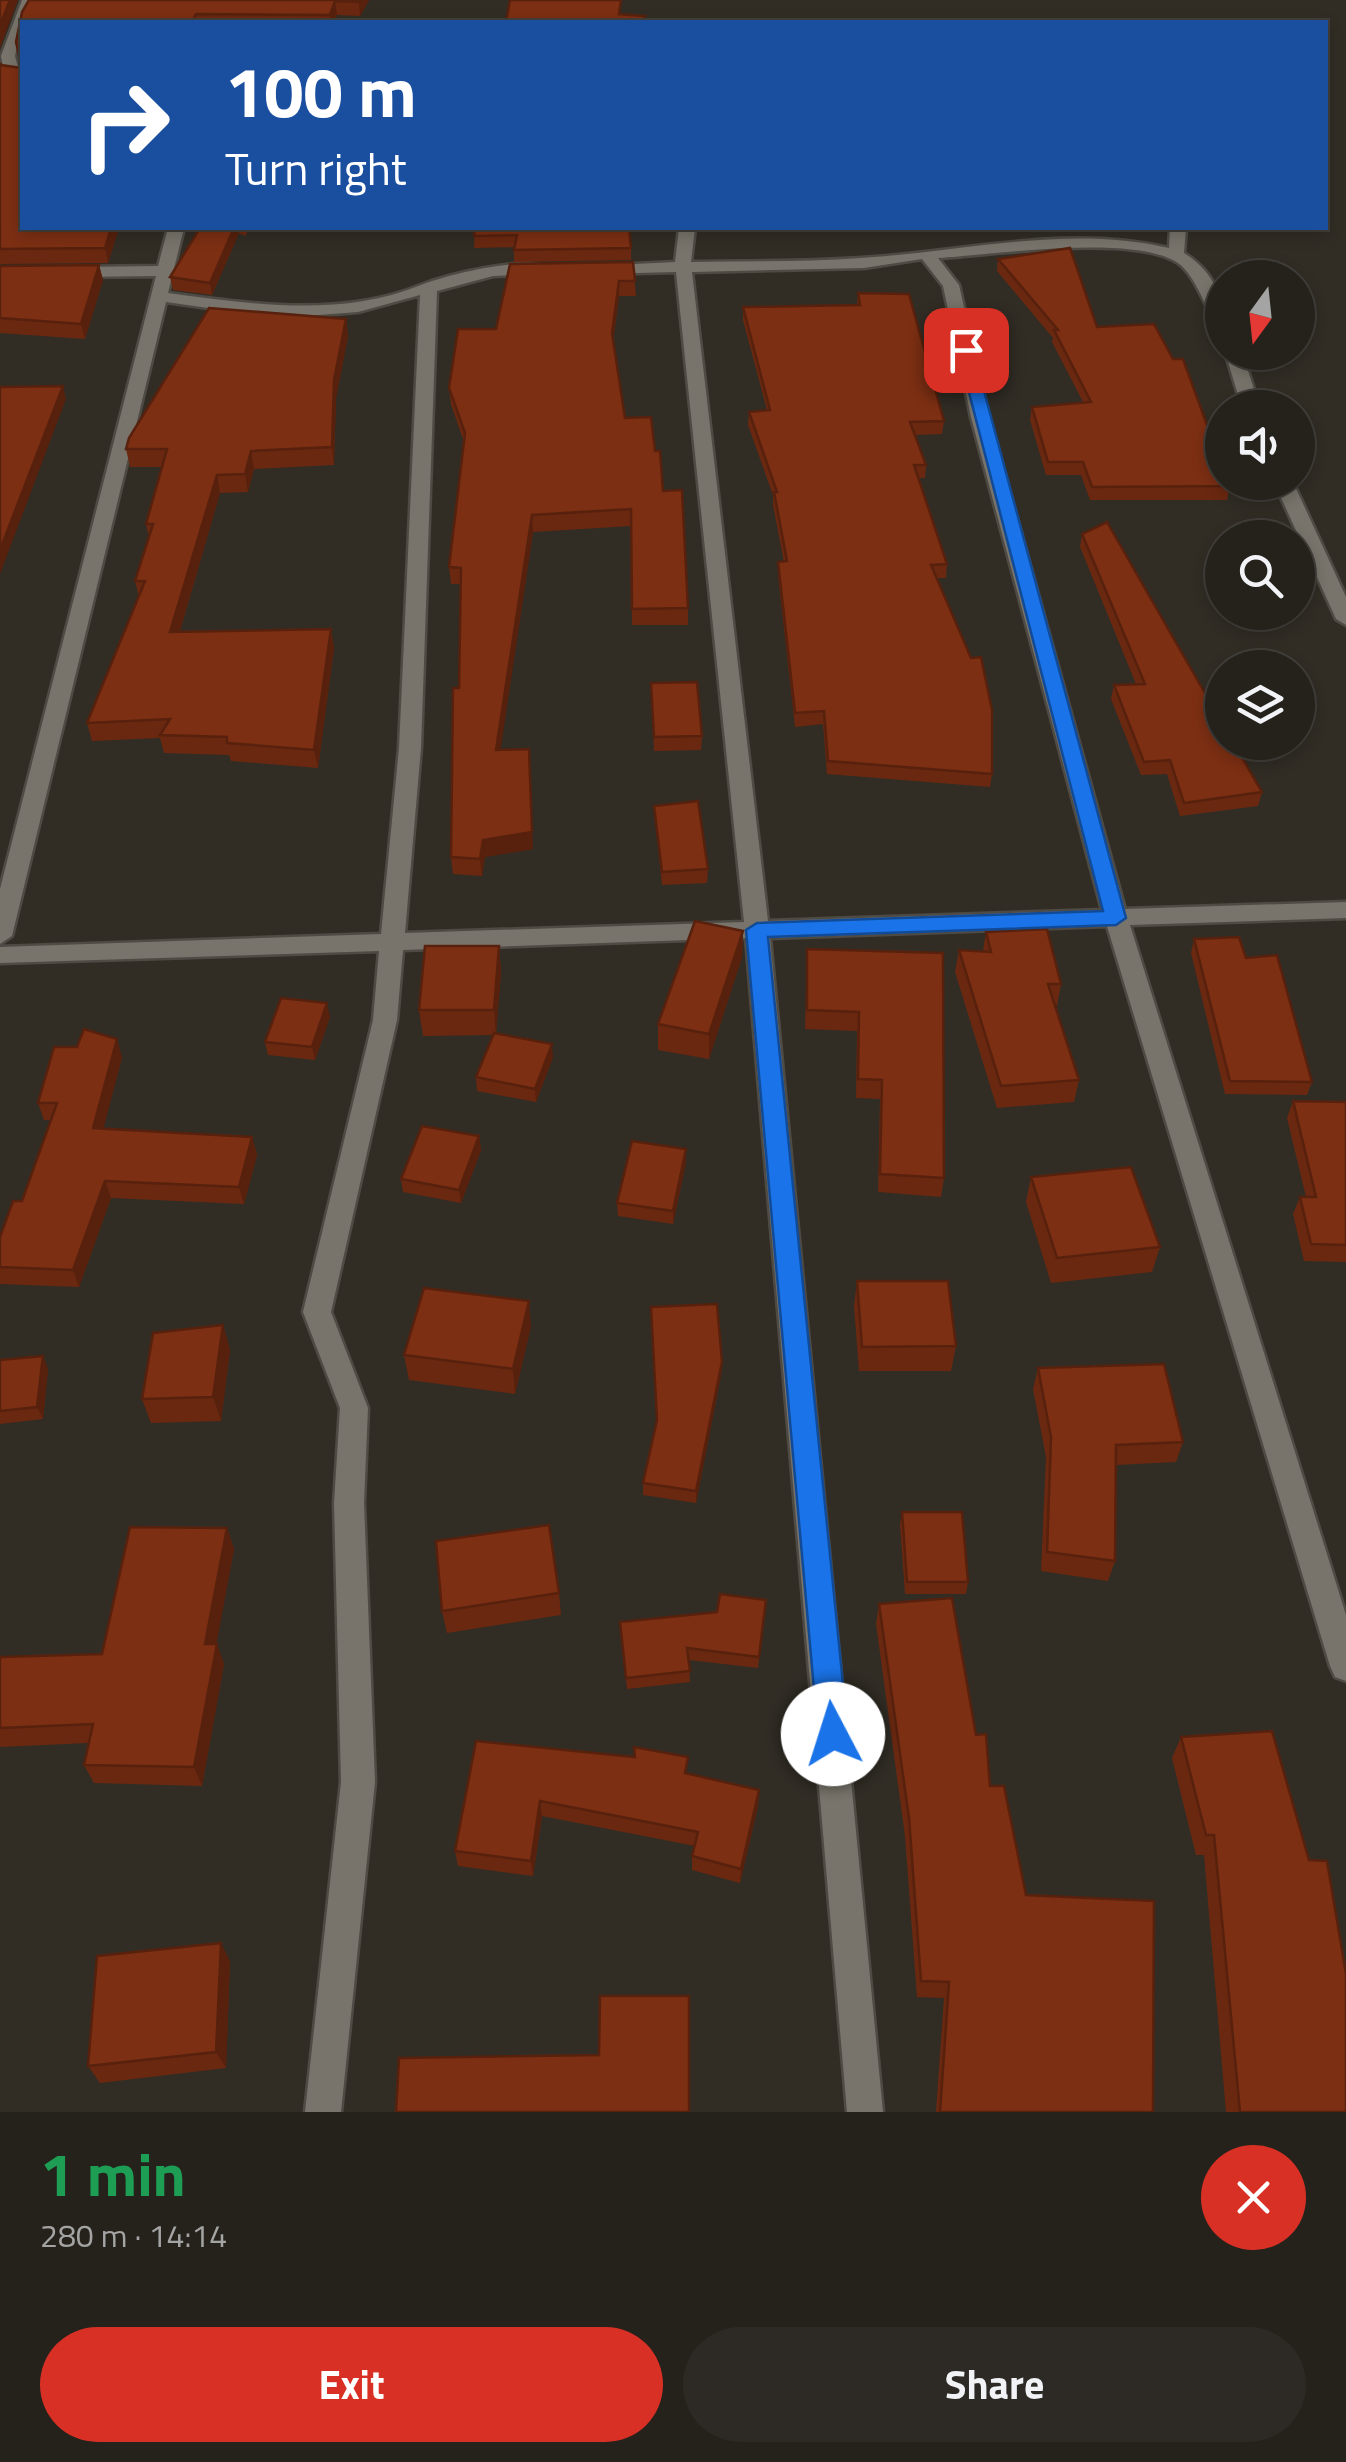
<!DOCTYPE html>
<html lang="en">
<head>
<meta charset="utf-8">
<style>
	:root { --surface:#25221c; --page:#2d2a25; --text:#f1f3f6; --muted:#a3a4a3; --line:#423f3b; --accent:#d93025 }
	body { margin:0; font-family:"Titillium Web",sans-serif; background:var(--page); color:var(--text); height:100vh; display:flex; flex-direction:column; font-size:38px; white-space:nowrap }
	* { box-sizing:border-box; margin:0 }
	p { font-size:32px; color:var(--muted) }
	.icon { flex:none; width:55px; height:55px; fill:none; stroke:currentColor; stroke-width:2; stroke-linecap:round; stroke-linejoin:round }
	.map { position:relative; height:2112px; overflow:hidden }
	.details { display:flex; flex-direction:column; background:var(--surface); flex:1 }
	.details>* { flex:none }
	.banner { position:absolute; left:20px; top:20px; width:1308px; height:210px; border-radius:0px; box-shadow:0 5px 15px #0003,0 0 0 2px var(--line); background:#1a4fa0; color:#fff; overflow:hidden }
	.needle { width:65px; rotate:195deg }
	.fabs { position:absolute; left:1205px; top:260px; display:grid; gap:20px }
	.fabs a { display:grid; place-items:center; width:110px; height:110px; border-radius:50%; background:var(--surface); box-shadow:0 5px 15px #0003,0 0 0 2px var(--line); font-size:50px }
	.pin { position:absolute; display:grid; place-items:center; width:85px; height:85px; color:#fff; margin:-42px; border-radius:20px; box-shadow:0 5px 15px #0006 }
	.me { position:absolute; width:110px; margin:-55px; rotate:355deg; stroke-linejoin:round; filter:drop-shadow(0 0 8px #0008) }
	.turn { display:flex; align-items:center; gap:35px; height:210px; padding:0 40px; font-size:45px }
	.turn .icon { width:130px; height:130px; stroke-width:2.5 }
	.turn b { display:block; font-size:70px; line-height:85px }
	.round { display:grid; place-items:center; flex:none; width:105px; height:105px; border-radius:52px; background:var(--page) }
	.summary { display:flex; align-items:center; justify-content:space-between; height:170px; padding:0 40px }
	h1 { font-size:60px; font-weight:700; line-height:75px; color:#1e9e55 }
	.primary-button { display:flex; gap:20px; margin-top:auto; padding:20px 40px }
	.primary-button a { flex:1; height:115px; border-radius:60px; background:var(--accent); color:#fff; font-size:40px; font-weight:700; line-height:115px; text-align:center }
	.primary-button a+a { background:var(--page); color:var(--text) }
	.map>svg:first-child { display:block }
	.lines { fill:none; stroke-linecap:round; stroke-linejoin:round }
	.minor-casing { stroke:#4e4a44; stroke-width:5 }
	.minor { fill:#78746b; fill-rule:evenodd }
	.wall { fill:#6b2810 }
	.shaded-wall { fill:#57210d }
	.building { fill:#7c2f13; stroke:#57210d; stroke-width:2.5 }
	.route { fill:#1a73e8; stroke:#114b97; stroke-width:2.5 }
</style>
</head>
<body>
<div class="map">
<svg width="1346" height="2112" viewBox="0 0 1346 2112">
	<rect width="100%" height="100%" fill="#312d25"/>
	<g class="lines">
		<defs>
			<g id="minor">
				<polygon points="22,0 36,0 27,22 22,22 15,56 22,81 5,76 1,56"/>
				<path d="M168 228H184L168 293C252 304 340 318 421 285 444 276 527 254 548 269L540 274 493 276 437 291 421 748 405 933 744 922 676 272 600 274 592 269 594 266 675 262 679 228H695L691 262C748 261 805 262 861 258 962 252 1068 224 1169 248L1170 228H1186L1184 253C1211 270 1224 294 1222 325 1207 319 1199 278 1178 263 1133 233 993 255 938 258L959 285 989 417 1125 909 1346 902V918L1130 925 1346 1615V1681L1335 1677 1330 1666 1107 926 770 938 883 2112H847L746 938 403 950 397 1020 331 1312 368 1408 364 1503 375 1782 341 2112H305L341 1782 334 1503 340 1408 303 1312 373 1020 379 951 0 963V947L381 934 399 748 420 295 358 312 279 318 166 302 12 936 0 944V889L156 276 0 278V268L158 266ZM922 259 943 286 971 417 1102 910 768 921 692 272 864 268Z"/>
				<polygon points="1225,352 1242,352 1260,408 1242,408"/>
				<polygon points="1274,482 1293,482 1346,597 1346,625 1336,619"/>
			</g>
		</defs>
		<use href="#minor" class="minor-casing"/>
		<use href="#minor" class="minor"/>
	</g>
	<g class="wall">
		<polygon points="369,0 360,16 337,15 334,22 22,22 119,228 108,263 0,264 0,63 1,65 22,68 22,12"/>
		<polygon points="200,228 250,228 245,236 239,233 212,295 173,290 170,277"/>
		<polygon points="475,228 631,248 631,260 514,262 514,247 474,248"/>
		<polygon points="998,259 1097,327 1230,486 1227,500 1090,500 1081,475 1046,475 1030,420 1032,407 1083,402 1052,342 1053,338 997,271"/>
		<polygon points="633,262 636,296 619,296 613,342 625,418 655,451 688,608 688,625 632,625 631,526 533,532 500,750 533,849 485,857 482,876 453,874 451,857 459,688 461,584 451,584 449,567 464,442 451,404 449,388 496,329"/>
		<polygon points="99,265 103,280 85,339 0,333 0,266"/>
		<polygon points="858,293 944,421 942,434 915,435 926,465 925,478 918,478 947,564 946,578 937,578 992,774 990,787 827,774 823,724 795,727 778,575 778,562 784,562 773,505 773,495 748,425 749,412 767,410 743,320 743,307 857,305"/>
		<polygon points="346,319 348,336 336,398 334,465 254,469 248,492 220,493 180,631 331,629 334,648 318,768 231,761 229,755 164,753 160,738 92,741 87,723 139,597 135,581 149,537 146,524 162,467 130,467 126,449"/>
		<polygon points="1082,534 1262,792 1258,806 1180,816 1167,774 1141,775 1111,699 1114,685 1136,684 1080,547"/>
		<polygon points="651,683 702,736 701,750 654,751"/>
		<polygon points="654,806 708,869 707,883 662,885"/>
		<polygon points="743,931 742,957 709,1059 658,1050 658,1024"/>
		<polygon points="986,932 1061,984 1057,1006 1055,1006 1079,1080 1074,1102 997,1108 955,972 959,950 983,951"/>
		<polygon points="1194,939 1246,958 1312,1082 1307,1095 1225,1094 1191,953"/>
		<polygon points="499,946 501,972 496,1033 553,1057 536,1102 477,1091 476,1077 493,1035 423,1036 419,1010"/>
		<polygon points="807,949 943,953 944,1178 941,1197 878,1192 880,1099 856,1098 857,1031 805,1029"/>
		<polygon points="330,1017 315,1060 268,1055 265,1042"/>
		<polygon points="122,1057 103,1129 252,1137 257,1155 244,1204 111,1198 79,1287 0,1284 0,1237 22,1201 51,1120 44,1120 38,1103"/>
		<polygon points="1293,1101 1346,1102 1346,1262 1304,1261 1293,1214 1300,1197 1306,1197 1287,1118"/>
		<polygon points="479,1136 481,1150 461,1203 403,1192 401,1179"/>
		<polygon points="686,1149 686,1162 673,1224 618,1216 617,1203"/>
		<polygon points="1031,1177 1160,1247 1152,1272 1051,1283 1026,1202"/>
		<polygon points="857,1281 956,1346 951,1371 859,1371 854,1306"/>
		<polygon points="223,1325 230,1350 221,1421 151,1423 142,1399"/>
		<polygon points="531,1326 515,1394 409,1380 404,1355"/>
		<polygon points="0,1360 48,1369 43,1419 0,1424"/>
		<polygon points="722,1362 721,1375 696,1503 643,1495 643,1483"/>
		<polygon points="1038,1368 1183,1442 1176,1462 1116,1465 1115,1561 1108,1581 1041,1571 1046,1457 1033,1389"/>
		<polygon points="902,1512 968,1582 966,1594 905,1594 900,1524"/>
		<polygon points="227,1528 234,1549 216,1644 224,1664 202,1786 94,1783 84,1765 88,1743 0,1747 0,1657 102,1654"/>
		<polygon points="559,1593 561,1615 447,1633 442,1611"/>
		<polygon points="766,1600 758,1668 689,1660 690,1682 627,1689 621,1634"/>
		<polygon points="879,1604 976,1735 990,1786 1026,1895 1153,2112 936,2112 944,1998 917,1997 905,1836 876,1624"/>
		<polygon points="1181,1737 1309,1860 1346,2112 1226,2112 1204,1855 1196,1855 1172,1758"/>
		<polygon points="476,1741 687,1774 759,1790 758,1806 740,1883 692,1870 692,1856 695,1846 542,1816 533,1876 458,1866 455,1851"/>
		<polygon points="230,1961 226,2068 100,2083 88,2066"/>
	</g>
	<g class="shaded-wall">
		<polygon points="10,0 18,0 0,48 0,25"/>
		<polygon points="360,0 369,0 360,16 359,2"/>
		<polygon points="335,1 337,15 334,22 331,22 330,15"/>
		<polygon points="111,228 119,228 108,263 105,248"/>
		<polygon points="234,228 238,228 239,233 212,295 210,283"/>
		<polygon points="99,265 103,280 85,339 81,324"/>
		<polygon points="619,281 619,296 612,349 612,333"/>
		<polygon points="346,319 348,336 336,398 334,465 332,447 334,380"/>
		<polygon points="63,386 66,399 0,574 0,550"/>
		<polygon points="251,451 254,469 248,492 245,474"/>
		<polygon points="217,475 220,493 174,650 170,632"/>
		<polygon points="532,515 533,532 498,767 496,750"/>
		<polygon points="331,629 334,648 318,768 314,750"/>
		<polygon points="529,749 533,849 485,857 482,876 480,859 483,840"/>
		<polygon points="743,931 742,957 709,1059 709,1034"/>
		<polygon points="499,946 501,972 496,1035 494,1010"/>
		<polygon points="327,1003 330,1017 315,1060 312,1047"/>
		<polygon points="117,1039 122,1057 99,1146 93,1128"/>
		<polygon points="552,1044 553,1057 536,1102 535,1089"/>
		<polygon points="479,1136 481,1150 461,1203 459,1190"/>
		<polygon points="252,1137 257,1155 244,1204 239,1187"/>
		<polygon points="686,1149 686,1162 673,1224 673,1211"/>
		<polygon points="105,1181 111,1198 79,1287 73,1270"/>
		<polygon points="529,1301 531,1326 515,1394 513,1369"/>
		<polygon points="223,1325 230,1350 221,1421 213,1397"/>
		<polygon points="43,1356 48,1369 43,1419 37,1407"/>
		<polygon points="722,1362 721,1375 696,1503 696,1491"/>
		<polygon points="227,1528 234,1549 213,1663 205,1644"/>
		<polygon points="217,1644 224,1664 202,1786 194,1767"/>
		<polygon points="759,1790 758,1806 740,1883 741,1869"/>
		<polygon points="540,1801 542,1816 533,1876 531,1861"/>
		<polygon points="221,1943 230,1961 226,2068 216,2052"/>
	</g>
	<g class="building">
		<polygon points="0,0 10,0 0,25"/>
		<polygon points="29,0 360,0 359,2 335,1 330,15 196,14 192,22 22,22 22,228 111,228 105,248 0,249 0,63 1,65 22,68 16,42 22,12"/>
		<polygon points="510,0 621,0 619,14 645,16 641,22 506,22"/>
		<polygon points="200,228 234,228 210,283 170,277"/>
		<polygon points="475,228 629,228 631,248 514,250 517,235 474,236"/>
		<polygon points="1070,248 1097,327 1154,324 1173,359 1183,359 1222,466 1222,482 1229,482 1230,486 1092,487 1083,462 1048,462 1032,407 1091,402 1054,330 1058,330 998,259"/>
		<polygon points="633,262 635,281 619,281 612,333 625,418 651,417 655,451 660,451 663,491 682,490 688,608 632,609 631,509 532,515 496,750 529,749 532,832 483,840 480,859 451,857 453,688 459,688 461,568 449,567 465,433 449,388 458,329 496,329 510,264"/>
		<polygon points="99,265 81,324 0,318 0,266"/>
		<polygon points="858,293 909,294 944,421 910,422 926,465 914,465 947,564 931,565 971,658 981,657 992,710 992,774 828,761 824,711 795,713 778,562 787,561 774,492 777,492 749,412 770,410 743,307 860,305"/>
		<polygon points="209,308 346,319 334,380 332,447 251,451 245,474 217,475 170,632 331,629 314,750 227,743 227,737 160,735 170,719 87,723 145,581 135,581 153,524 146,524 167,449 126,449 129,438"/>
		<polygon points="63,386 0,550 0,387"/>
		<polygon points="1107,522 1222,723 1222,742 1233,742 1262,792 1184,803 1170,760 1144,762 1114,685 1145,684 1082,534"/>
		<polygon points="697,682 702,736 654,737 651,683"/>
		<polygon points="698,801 708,869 662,872 654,806"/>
		<polygon points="695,921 743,931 709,1034 658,1024"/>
		<polygon points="1047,929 1061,984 1048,984 1079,1080 1001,1086 959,950 991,952 986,932"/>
		<polygon points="1239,937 1246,958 1277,955 1312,1082 1230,1081 1194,939"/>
		<polygon points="425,946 499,946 494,1010 419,1010"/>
		<polygon points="807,949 943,953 944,1178 880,1174 882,1080 858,1079 859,1012 807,1010"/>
		<polygon points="281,998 327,1003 312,1047 265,1042"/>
		<polygon points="84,1029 117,1039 93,1128 252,1137 239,1187 105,1181 73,1270 0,1267 0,1237 13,1201 22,1201 57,1103 38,1103 54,1047 77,1047"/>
		<polygon points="494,1033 552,1044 535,1089 476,1077"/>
		<polygon points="1293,1101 1346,1102 1346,1245 1311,1244 1300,1197 1316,1197"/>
		<polygon points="422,1126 479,1136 459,1190 401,1179"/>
		<polygon points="632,1141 686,1149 673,1211 617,1203"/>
		<polygon points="1131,1167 1160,1247 1057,1258 1031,1177"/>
		<polygon points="857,1281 948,1281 956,1346 862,1347"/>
		<polygon points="424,1288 529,1301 513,1369 404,1355"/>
		<polygon points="717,1304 722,1362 696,1491 643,1483 657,1420 651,1307"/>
		<polygon points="223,1325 213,1397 142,1399 153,1333"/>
		<polygon points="43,1356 37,1407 0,1411 0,1360"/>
		<polygon points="1164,1364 1183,1442 1116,1445 1115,1561 1047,1552 1051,1437 1038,1368"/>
		<polygon points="902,1512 962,1512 968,1582 907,1582"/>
		<polygon points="549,1525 559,1593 442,1611 436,1541"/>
		<polygon points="130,1527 227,1528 205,1644 217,1644 194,1767 84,1765 93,1724 0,1728 0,1657 102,1654"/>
		<polygon points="720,1594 766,1600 759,1657 687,1648 690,1671 626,1678 620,1622 717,1612"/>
		<polygon points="952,1598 976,1735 986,1734 990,1786 1004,1786 1026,1895 1154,1901 1153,2112 940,2112 949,1982 921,1981 909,1818 879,1604"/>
		<polygon points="1272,1731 1309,1860 1327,1861 1346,1974 1346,2112 1240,2112 1214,1835 1206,1835 1181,1737"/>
		<polygon points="476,1741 635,1757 634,1747 688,1757 685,1773 759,1790 741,1869 692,1856 698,1832 540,1801 531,1861 455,1851"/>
		<polygon points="221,1943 216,2052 88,2066 97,1956"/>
		<polygon points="600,1996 689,1996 689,2112 396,2112 399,2058 599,2055"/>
	</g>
	<polygon class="route" points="966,346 973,350 1126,918 1116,925 768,937 848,1734 843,1744 833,1748 823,1744 818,1734 746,930 757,923 1103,911 958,350"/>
</svg>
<div class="fabs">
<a><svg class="needle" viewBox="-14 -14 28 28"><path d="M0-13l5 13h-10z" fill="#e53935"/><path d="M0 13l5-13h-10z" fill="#a3a4a3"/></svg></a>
<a><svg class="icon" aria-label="sound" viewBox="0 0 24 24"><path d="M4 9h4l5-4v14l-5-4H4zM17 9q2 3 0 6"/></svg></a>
<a><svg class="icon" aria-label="search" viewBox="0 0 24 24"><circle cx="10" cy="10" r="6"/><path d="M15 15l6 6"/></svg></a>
<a><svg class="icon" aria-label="layers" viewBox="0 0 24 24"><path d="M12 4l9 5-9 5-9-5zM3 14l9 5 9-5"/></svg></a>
</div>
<div class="pin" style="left:966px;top:350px;background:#d93025"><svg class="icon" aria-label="arrive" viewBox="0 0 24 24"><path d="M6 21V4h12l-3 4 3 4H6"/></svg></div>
<svg class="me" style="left:833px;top:1734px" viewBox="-20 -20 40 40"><circle r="19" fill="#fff"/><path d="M0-13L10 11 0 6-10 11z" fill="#1a73e8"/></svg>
<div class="banner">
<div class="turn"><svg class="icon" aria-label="right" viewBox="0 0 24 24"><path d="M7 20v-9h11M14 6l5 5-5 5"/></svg><div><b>100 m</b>Turn right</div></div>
</div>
</div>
<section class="details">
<div class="summary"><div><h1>1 min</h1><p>280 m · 14:14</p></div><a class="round" style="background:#d93025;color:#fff"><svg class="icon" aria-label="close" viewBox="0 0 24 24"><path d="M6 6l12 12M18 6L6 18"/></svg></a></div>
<div class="primary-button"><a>Exit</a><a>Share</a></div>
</section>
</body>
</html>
